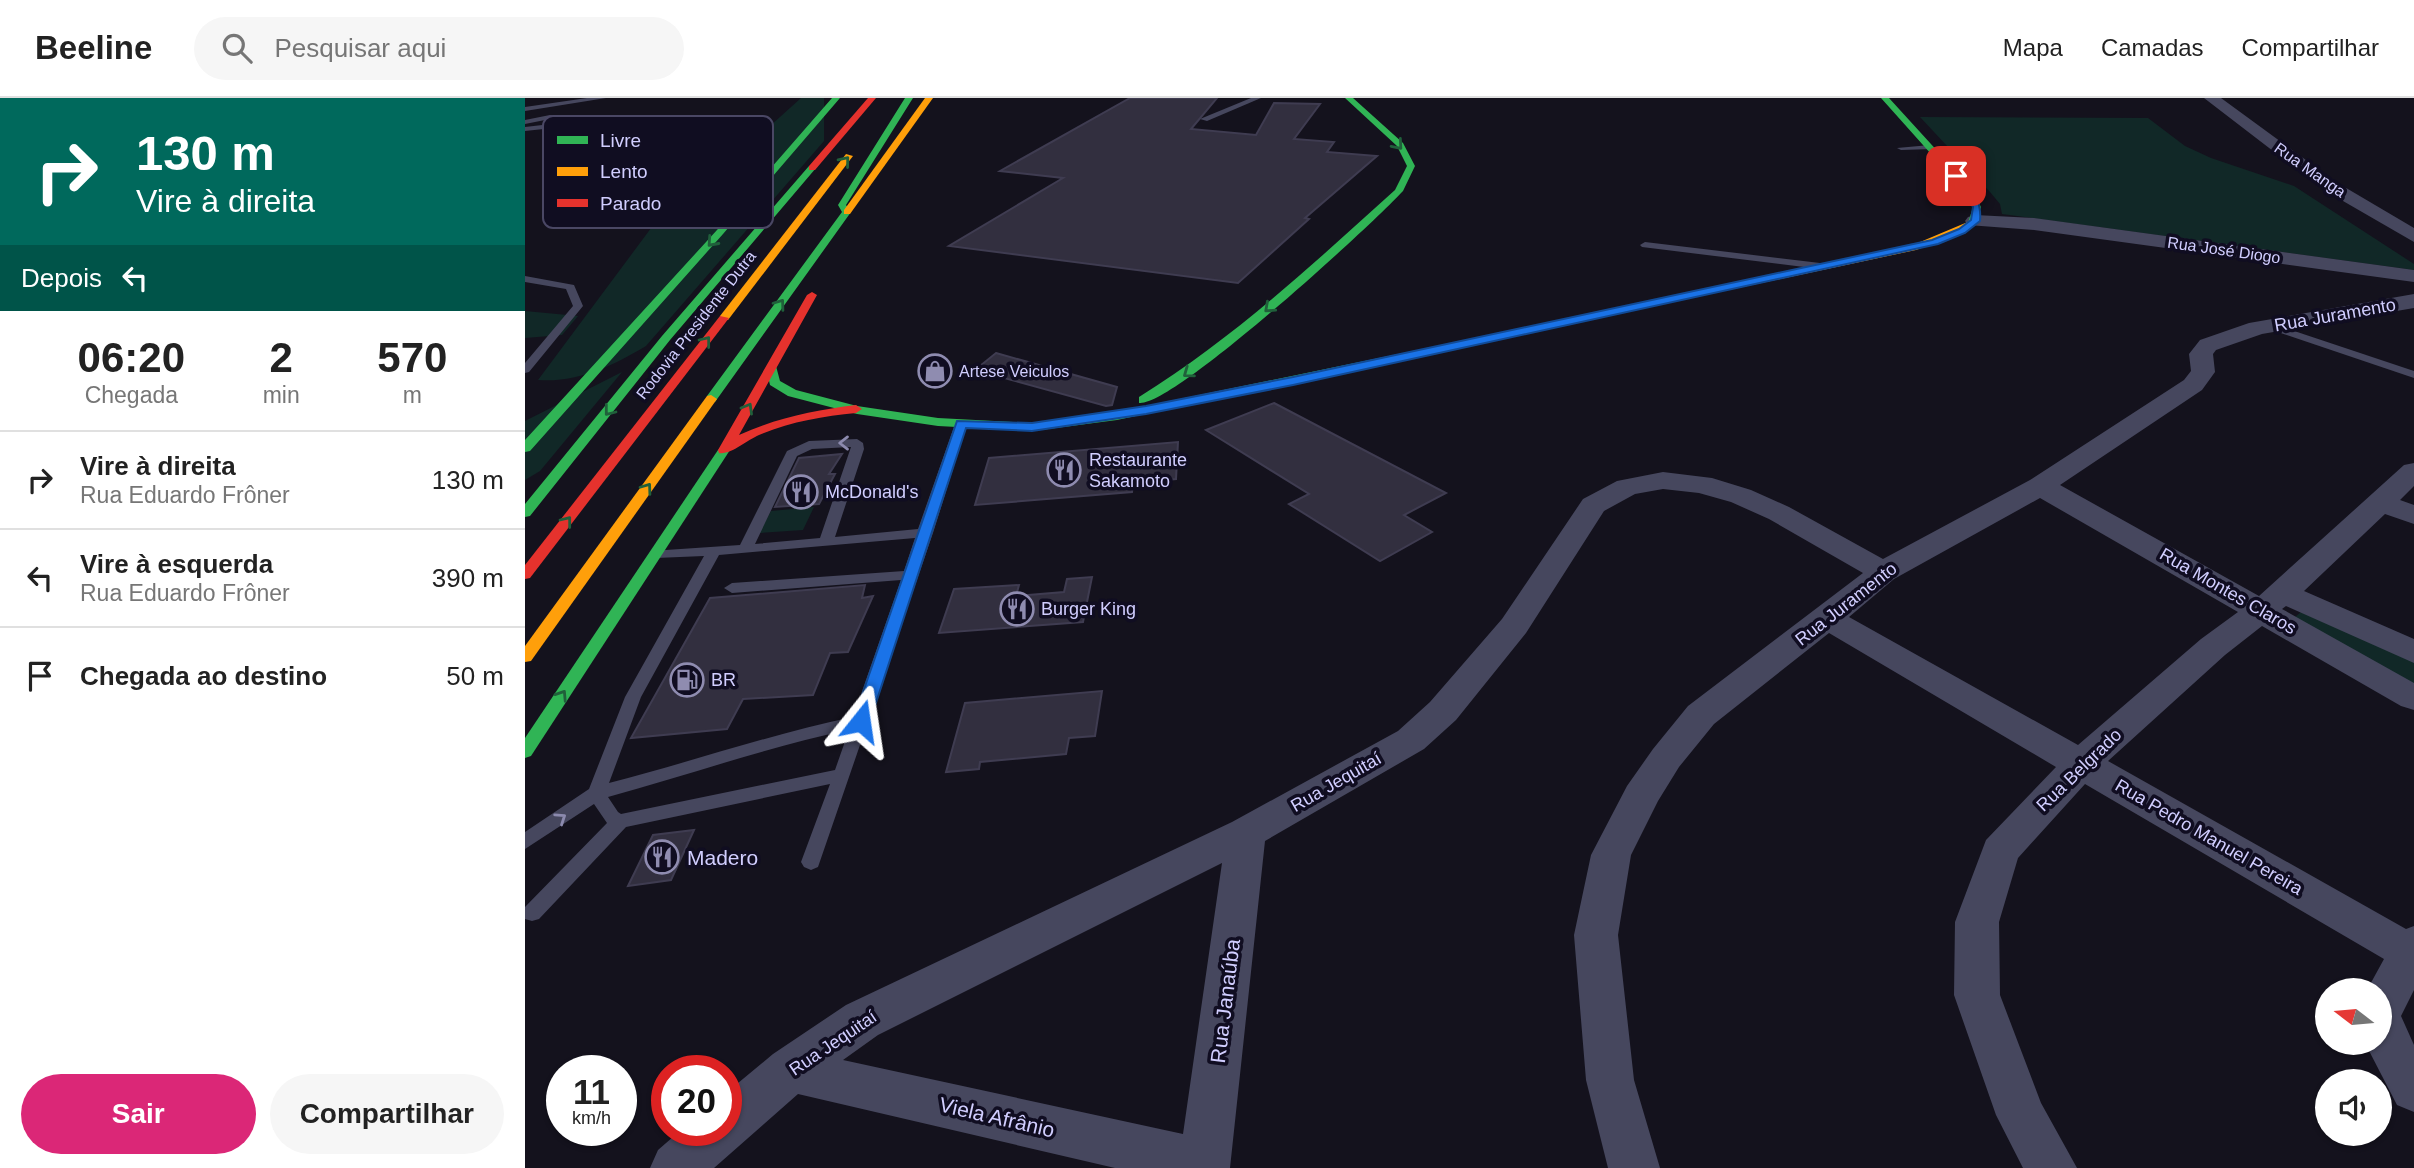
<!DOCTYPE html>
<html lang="pt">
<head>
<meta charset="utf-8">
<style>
	:root { --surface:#fff; --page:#f6f6f6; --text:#222; --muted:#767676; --line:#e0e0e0; --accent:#db2777 }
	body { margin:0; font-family:Arial,sans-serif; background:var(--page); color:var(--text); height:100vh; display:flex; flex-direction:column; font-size:26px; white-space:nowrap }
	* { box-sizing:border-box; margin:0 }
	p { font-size:23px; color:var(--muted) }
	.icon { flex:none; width:38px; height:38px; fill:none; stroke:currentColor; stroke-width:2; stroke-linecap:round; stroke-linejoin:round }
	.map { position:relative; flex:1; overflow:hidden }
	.side { display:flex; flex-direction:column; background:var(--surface); width:525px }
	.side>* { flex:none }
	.hud { background:#00695c; color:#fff; overflow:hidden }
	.needle { width:46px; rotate:286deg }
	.tools { position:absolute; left:1790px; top:880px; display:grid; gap:14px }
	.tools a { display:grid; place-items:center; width:77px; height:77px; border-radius:50%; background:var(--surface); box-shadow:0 2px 5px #0004; font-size:35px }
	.speed { position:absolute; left:21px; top:957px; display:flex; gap:14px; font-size:35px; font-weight:700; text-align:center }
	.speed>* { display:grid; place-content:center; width:91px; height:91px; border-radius:50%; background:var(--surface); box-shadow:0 2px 5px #0004; line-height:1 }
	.speed small { font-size:18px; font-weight:400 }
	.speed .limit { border:10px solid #d22; background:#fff; color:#111 }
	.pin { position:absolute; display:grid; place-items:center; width:60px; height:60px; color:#fff; margin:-30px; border-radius:14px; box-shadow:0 4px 10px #0006 }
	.me { position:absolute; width:77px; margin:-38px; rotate:15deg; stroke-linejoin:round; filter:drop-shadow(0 0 5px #0008) }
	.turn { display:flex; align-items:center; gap:24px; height:147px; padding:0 21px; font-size:32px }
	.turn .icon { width:91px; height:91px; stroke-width:2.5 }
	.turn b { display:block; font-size:49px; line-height:60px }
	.then { display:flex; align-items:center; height:66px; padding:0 21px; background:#0003; gap:14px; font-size:26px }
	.eta { display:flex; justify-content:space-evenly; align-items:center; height:119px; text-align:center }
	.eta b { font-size:42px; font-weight:600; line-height:49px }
	.primary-button { display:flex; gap:14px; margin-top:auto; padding:14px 21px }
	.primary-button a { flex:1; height:80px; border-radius:42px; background:var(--accent); color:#fff; font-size:28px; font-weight:600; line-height:80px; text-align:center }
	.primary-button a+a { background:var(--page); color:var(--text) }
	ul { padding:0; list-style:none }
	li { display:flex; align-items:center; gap:21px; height:98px; padding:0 21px; border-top:2px solid var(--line) }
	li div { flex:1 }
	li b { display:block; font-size:26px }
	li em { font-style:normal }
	header { display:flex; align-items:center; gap:42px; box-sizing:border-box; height:98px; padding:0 35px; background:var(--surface); border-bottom:2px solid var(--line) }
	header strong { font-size:33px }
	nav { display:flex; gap:38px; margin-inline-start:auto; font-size:24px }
	.search { width:490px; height:63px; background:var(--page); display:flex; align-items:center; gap:18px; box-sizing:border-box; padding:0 24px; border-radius:38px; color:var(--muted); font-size:26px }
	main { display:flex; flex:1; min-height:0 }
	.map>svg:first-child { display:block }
	.green { fill:#112827 }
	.building { fill:#322f3f; stroke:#3f3c51; stroke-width:2 }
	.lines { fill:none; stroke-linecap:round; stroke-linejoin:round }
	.lane { fill:#46475e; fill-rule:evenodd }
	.street { fill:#46475e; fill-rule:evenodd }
	.fast { fill:#30b455; fill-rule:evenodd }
	.slow { fill:#ff9f0a; fill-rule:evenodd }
	.jam { fill:#e5322d; fill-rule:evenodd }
	.oneway { stroke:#20603b }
	.oneway2 { stroke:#8c8aae }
	.route { fill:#1a73e8; stroke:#114b97; stroke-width:2 }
	.labels { text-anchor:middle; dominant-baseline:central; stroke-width:7; stroke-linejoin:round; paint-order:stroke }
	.far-street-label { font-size:16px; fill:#d1ceff; stroke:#100d21 }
	.far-poi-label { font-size:16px; fill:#d1ceff; stroke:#100d21; text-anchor:start }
	.street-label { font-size:18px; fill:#d1ceff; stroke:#100d21 }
	.poi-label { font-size:18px; fill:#d1ceff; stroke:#100d21; text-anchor:start }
	.near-poi-label { font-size:21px; fill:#d1ceff; stroke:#100d21; text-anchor:start }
	.near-street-label { font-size:21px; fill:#d1ceff; stroke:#100d21 }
	.key { fill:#100d21; stroke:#4a4764; stroke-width:2 }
	.key-label { font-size:19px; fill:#d1ceff }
</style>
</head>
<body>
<header>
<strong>Beeline</strong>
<div class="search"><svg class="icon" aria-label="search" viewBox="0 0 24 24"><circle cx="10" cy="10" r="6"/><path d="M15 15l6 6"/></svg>Pesquisar aqui</div>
<nav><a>Mapa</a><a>Camadas</a><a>Compartilhar</a></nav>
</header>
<main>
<section class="side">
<div class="hud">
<div class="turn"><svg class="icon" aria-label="right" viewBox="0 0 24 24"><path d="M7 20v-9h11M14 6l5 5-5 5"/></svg><div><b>130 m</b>Vire à direita</div></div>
<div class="then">Depois<svg class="icon" aria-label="left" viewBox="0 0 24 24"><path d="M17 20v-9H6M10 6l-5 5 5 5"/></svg></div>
</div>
<div class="eta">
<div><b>06:20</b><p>Chegada</p></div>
<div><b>2</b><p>min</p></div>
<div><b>570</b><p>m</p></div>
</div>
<ul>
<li><svg class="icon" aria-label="right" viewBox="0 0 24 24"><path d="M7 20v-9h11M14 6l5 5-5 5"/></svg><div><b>Vire à direita</b><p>Rua Eduardo Frôner</p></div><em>130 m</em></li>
<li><svg class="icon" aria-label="left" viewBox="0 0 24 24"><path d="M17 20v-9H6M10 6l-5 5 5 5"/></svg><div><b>Vire à esquerda</b><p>Rua Eduardo Frôner</p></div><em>390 m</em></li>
<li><svg class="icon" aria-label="arrive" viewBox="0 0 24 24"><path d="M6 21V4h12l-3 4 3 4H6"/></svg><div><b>Chegada ao destino</b></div><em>50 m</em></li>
</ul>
<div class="primary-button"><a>Sair</a><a>Compartilhar</a></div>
</section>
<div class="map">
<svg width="1889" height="1070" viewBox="0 0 1889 1070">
	<rect width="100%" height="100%" fill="#14121d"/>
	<g class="green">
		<path d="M276 0H299V43L121 248C87 268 53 285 13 282L173 67 203 66Z"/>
		<polygon points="1395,19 1623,20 1660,48 1686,60 1769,88 1889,166 1889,172 1477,116 1475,106 1465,94"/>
		<polygon points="0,213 53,218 37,237 0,240"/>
		<polygon points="97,274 15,373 0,382 0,323"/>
		<polygon points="289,409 278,432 234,435 246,413"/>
		<polygon points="1776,514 1889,564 1889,587 1769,520"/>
	</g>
	<g class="building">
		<polygon points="605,0 692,0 666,31 731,37 749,5 795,6 769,41 809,44 802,54 852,58 780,120 784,121 713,185 424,148 538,80 475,73"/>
		<polygon points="471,255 592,289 587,307 581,308 450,272"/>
		<polygon points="749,305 921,395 879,417 907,434 855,463 764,406 784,396 681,332"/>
		<polygon points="653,344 651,381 608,385 607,394 450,407 464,360"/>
		<polygon points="317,356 304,376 310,376 294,406 250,409 274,360"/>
		<polygon points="567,479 558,524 414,535 429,491 494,487 491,498 539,494 542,481"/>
		<polygon points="340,487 337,500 348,498 323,554 305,555 288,597 218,601 202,631 106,640 185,500"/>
		<polygon points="577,593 570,638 544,640 541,656 455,664 454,671 421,674 440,605"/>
		<polygon points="169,732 146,782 103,788 128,737"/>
	</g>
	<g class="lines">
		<g class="lane">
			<polygon points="62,0 81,0 0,13 0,9"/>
			<polygon points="726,0 736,0 682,23 675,21"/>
			<polygon points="25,17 98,26 102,28 100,32 71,40 57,41 54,37 91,29 41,24 28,30 0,33 0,29 26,26 33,23 25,21 0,26 0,22"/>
			<polygon points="1405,47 1408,51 1376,52 1372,50"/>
			<polygon points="1120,144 1295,165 1300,168 1295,171 1117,149 1115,147"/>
			<polygon points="0,178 49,187 58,208 4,274 0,275 0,265 48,208 41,191 0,184"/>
			<polygon points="1745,225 1889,273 1889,280 1741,230 1740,228"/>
			<path d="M436 322 442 326 408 435 293 769 286 772 279 769 276 764 305 686 101 729 14 821 7 823 0 821V809L82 725 69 706 0 751V734L64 691 100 599 179 458 131 460 126 459 124 456 126 453 215 447 262 353 284 343 332 341 338 345 339 351 310 439 393 431 430 326ZM326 349 295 440 230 446 272 358 287 351ZM390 440 379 473 207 485 199 490 207 495 376 482 328 619C246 636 166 664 84 685L116 599 194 457ZM324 632 310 672 96 716 93 714 83 699C164 677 242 649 324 632Z"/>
		</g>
		<g class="street">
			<polygon points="1679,0 1696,0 1811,84 1889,130 1889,144 1799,92"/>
			<polygon points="1450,117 1509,120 1889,172 1889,184 1509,132 1443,127 1440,123 1443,119"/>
			<path d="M1889 196V210L1737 236 1691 252 1688 256 1690 274 1677 292 1535 387 1734 498 1879 367 1889 365V388L1875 402 1889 407V426L1860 416 1779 493 1889 541V565L1761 508 1757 511 1889 585V612L1876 608 1737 528 1700 557 1583 663 1881 831 1889 828V892L1876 918 1889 947V1014L1872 1007 1840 945H1855V892H1842L1859 861 1560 686 1493 760 1474 824 1475 897 1516 1005 1552 1070H1498L1471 1017 1429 897 1430 824 1461 742 1531 669 1304 535 1189 626 1154 669 1133 703 1106 757 1093 837 1109 982 1135 1070H1083L1061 982 1049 837 1066 757 1102 688 1128 651 1163 608 1338 475 1244 421 1206 404 1174 395 1138 391 1110 396 1079 413 1001 535 931 622 899 651 740 743 705 1070H590L273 996 189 1070H125L133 1052 156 1032H201V995L248 956 321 907 707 724 873 633 905 604 977 521 1058 401 1092 383 1138 374 1187 380 1226 392 1264 409 1358 461 1505 382 1659 282 1666 273 1664 256 1675 242 1724 225ZM1515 400 1713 514 1676 541 1553 647 1324 519 1369 481ZM697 765 658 1036 318 962 353 937Z"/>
		</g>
		<g class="fast">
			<polygon points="307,0 315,0 198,136 5,353 0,354 0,342 192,132"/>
			<polygon points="380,0 388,0 321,107 326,114 190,304 182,304 182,298 317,114 313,107"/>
			<path d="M820 0H828L878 45 890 68 878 93C848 126 647 310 614 305V299C708 241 788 166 870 92L882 68 872 48Z"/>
			<polygon points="1356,0 1364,0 1447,91 1456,109 1451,127 1443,125 1448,109 1440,94"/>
			<polygon points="284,68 291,70 145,242 5,418 0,419 0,406 137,238"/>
			<polygon points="922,246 926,247 926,251 592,322 508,333 413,328 332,316 263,298 245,287 241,270 251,268 255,283 271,292 332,308 413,320 508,325 592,314"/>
			<polygon points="199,348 205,352 6,658 0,660 0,640 193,352"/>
		</g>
		<g class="slow">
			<polygon points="400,0 408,0 325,116 319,116 319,112"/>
			<polygon points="321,56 328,58 203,222 195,222 195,218"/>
			<polygon points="1445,123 1453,125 1430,138 1391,152 922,252 916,249 922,246 1388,147"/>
			<polygon points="186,297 192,301 6,563 0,564 0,548 182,298"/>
		</g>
		<g class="jam">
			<polygon points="343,0 351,0 290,72 284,72 284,68"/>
			<path d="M287 194 292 197 214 337C251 320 290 312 331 307L337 311 331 315C298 318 265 324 234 337 222 342 206 357 194 355L193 352 282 197Z"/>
			<polygon points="195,218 204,220 5,480 0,481 0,467"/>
		</g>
	</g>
	<defs><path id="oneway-chevron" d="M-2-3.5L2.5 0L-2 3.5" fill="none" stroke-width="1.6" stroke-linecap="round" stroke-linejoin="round" transform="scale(1.75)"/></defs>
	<g class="oneway">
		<use href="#oneway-chevron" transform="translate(873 47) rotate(49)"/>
		<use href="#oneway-chevron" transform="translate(320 63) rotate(-51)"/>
		<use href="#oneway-chevron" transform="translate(187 144) rotate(132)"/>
		<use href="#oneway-chevron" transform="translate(255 206) rotate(-54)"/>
		<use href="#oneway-chevron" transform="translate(744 210) rotate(138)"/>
		<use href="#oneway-chevron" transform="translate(181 243) rotate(-52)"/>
		<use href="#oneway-chevron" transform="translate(663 275) rotate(144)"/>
		<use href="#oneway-chevron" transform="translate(223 310) rotate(-60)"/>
		<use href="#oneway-chevron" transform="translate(84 313) rotate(128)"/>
		<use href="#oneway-chevron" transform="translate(122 390) rotate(-54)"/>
		<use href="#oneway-chevron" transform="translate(42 423) rotate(-52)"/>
		<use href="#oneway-chevron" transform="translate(37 597) rotate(-57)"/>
	</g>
	<g class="oneway2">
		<use href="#oneway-chevron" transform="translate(319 345) rotate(-180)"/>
		<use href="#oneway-chevron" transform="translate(36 720) rotate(-34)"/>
	</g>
	<path class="route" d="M1428 76H1434C1447 91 1457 102 1455 123L1440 135 1413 146 768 287 621 316 507 333 441 330 345 623 336 629 328 623 432 323 507 325 621 308 768 279 1407 142 1434 131 1446 122 1448 109Z"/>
	<defs>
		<symbol id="shop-ring" viewBox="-11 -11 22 22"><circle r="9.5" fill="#100d21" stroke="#8f8cb0" stroke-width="1.5"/><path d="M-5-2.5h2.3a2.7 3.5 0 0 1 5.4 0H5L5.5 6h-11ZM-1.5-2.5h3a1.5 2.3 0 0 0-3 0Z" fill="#8f8cb0"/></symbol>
		<symbol id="restaurant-ring" viewBox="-11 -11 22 22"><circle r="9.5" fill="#100d21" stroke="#8f8cb0" stroke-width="1.5"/><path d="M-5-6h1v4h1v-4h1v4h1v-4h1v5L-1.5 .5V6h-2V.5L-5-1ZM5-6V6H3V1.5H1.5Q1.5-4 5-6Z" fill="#8f8cb0"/></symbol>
		<symbol id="fuel-ring" viewBox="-11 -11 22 22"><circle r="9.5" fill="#100d21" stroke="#8f8cb0" stroke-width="1.5"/><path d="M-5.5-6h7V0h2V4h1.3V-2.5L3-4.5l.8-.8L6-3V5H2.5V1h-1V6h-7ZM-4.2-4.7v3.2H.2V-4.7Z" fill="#8f8cb0"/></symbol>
	</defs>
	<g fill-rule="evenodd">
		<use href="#shop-ring" x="391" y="254" width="38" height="38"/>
		<use href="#restaurant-ring" x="520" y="353" width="38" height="38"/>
		<use href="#restaurant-ring" x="257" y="375" width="38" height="38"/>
		<use href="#restaurant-ring" x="473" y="492" width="38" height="38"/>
		<use href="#fuel-ring" x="143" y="563" width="38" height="38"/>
		<use href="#restaurant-ring" x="118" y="740" width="38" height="38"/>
	</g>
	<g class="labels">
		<g class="far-street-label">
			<text transform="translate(1785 72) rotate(35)">Rua Manga</text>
			<text transform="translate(1699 152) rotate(8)">Rua José Diogo</text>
			<text transform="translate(171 227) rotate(-52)">Rodovia Presidente Dutra</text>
		</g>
		<g class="far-poi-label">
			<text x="434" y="273">Artese Veiculos</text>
		</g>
		<g class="street-label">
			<text transform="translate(1810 217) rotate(-10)">Rua Juramento</text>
			<text transform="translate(1703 493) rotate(30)">Rua Montes Claros</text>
			<text transform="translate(1321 506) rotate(-38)">Rua Juramento</text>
			<text transform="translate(1554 672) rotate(-44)">Rua Belgrado</text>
			<text transform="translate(811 684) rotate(-30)">Rua Jequitaí</text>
			<text transform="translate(1684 739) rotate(30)">Rua Pedro Manuel Pereira</text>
			<text transform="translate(308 945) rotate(-34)">Rua Jequitaí</text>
		</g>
		<g class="poi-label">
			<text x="564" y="362">Restaurante<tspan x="564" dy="21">Sakamoto</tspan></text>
			<text x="300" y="394">McDonald's</text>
			<text x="516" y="511">Burger King</text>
			<text x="186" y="582">BR</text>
		</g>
		<g class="near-poi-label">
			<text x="162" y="759">Madero</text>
		</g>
		<g class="near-street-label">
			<text transform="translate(700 903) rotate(-83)">Rua Janaúba</text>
			<text transform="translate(472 1019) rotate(13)">Viela Afrânio</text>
		</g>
	</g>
	<rect x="18" y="18" width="230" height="112" rx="10" class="key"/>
	<rect x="32" y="38" width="31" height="8" fill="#30b455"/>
	<rect x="32" y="69" width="31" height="9" fill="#ff9f0a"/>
	<rect x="32" y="101" width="31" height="8" fill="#e5322d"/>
	<g class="key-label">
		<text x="75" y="49">Livre</text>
		<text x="75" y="80">Lento</text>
		<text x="75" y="112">Parado</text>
	</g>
</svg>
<div class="tools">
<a><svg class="needle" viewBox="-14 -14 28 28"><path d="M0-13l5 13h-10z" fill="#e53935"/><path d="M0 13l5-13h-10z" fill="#767676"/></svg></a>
<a><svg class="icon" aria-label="sound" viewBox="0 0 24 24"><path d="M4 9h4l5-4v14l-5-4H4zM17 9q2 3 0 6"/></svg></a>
</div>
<div class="speed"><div>11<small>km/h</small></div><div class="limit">20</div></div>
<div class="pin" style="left:1431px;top:78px;background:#d93025"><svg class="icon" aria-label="arrive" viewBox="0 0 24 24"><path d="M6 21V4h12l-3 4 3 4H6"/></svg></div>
<svg class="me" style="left:336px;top:623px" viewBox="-20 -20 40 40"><path d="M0-17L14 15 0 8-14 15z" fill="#1a73e8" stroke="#fff" stroke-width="4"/></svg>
</div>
</main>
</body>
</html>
